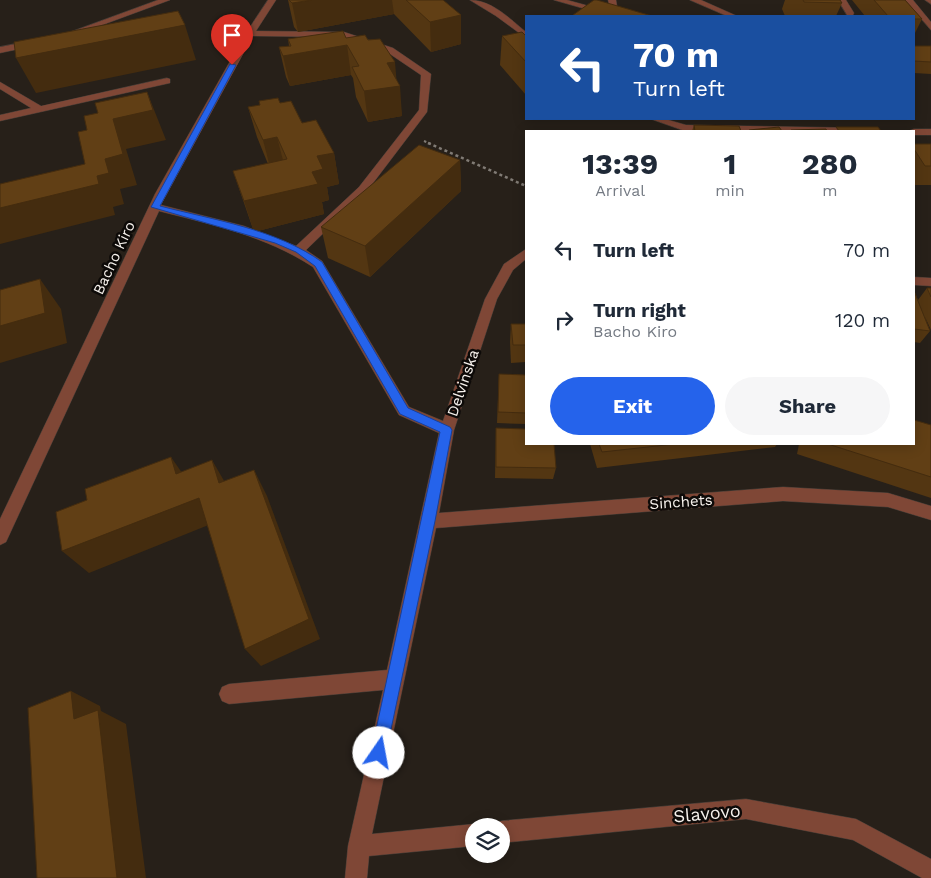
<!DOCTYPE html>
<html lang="en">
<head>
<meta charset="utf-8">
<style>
	:root { --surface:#fff; --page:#f6f6f7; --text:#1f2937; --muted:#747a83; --accent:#2563eb }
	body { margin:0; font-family:"Work Sans",sans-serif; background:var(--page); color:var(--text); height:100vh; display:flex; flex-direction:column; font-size:19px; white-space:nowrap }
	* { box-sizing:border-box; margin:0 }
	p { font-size:16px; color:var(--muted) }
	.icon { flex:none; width:28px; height:28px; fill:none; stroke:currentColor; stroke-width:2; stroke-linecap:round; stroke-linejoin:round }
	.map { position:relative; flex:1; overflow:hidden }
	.side { position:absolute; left:525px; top:130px; width:390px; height:315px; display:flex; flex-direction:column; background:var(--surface); border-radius:0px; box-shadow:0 2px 12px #0003 }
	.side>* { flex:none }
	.banner { position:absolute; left:525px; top:15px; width:390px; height:105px; border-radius:0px; box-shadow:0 2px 12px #0003; background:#1a4fa0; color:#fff; overflow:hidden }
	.buttons { position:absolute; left:465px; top:818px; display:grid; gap:10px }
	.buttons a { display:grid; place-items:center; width:45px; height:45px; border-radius:50%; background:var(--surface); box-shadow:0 2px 12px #0003; font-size:25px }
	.pin { position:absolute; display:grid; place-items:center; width:42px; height:42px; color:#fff; margin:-51px -21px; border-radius:50% 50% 50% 0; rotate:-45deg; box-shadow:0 0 5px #0007 }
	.pin .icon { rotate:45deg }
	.me { position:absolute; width:55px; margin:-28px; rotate:12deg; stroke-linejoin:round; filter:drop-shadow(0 0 4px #0008) }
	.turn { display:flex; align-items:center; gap:18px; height:105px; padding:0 25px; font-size:22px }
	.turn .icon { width:65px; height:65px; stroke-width:2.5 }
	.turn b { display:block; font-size:35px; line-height:42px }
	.eta { display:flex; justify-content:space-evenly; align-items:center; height:85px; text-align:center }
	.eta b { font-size:30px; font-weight:700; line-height:35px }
	.cta { display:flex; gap:10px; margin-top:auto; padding:10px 25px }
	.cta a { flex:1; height:58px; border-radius:30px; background:var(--accent); color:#fff; font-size:20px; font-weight:700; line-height:58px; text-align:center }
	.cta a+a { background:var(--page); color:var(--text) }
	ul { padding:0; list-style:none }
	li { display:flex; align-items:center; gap:15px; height:70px; padding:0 25px }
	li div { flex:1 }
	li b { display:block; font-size:19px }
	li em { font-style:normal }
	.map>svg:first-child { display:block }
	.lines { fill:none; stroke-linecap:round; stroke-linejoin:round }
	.minor-casing { stroke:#443d37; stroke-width:1 }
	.path-far1 { stroke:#817b75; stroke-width:2; stroke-dasharray:2.5 2.5; stroke-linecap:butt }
	.path { stroke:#817b75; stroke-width:2.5; stroke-dasharray:3 3; stroke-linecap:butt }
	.minor { fill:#7f4736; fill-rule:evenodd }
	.wall { fill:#533612 }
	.shaded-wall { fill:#442c0f }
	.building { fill:#613f15; stroke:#442c0f }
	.route { fill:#2563eb; stroke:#184099 }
	.labels { text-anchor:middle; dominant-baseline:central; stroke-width:5; stroke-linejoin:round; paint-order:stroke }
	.street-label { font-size:15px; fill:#f7f2ed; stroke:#0d0a08 }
	.near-street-label { font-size:18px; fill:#f7f2ed; stroke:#0d0a08 }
</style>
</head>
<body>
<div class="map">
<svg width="931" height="878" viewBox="0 0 931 878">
	<rect width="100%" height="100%" fill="#272019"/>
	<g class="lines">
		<defs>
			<g id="minor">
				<polygon points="158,0 170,0 75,35 68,33"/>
				<path d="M268 0H276L256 31 344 32 393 48 431 74 427 112 367 191 306 250 322 261 409 407 443 421 485 299 504 264 526 249V259L513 270 497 299 454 430 439 513 783 487 888 493 931 506V520L888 507 783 501 436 528 372 834 474 824 479 826H474V846L369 856 367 878H345L348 846 383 690 229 704 222 701 219 694 222 687 229 684 387 670 439 433 399 415 313 267C266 236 213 225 159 211L6 542 0 545V519L155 194 246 33ZM253 36 340 37 387 52 421 75 419 110 359 187 296 246 244 226 161 205Z"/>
				<path d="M470 0C492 0 510 19 526 32V38L496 16Z"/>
				<polygon points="554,0 567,0 611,12 608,0 616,0 618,13 622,16 610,16"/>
				<polygon points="690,0 701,0 737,16 727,16"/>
				<polygon points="838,0 846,0 854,13 853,15 847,15"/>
				<polygon points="905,0 913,0 931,22 931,30"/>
				<polygon points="925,0 931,0 931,4"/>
				<polygon points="35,40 38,41 38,45 0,53 0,47"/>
				<polygon points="167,78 170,79 170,83 0,121 0,115 31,108 0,89 0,82 41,106"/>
				<polygon points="651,119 665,119 686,125 865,128 870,131 685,131"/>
				<polygon points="914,129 931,129 931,135 914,135 914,131 909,131"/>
				<polygon points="914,277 931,278 931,286 914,285"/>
				<polygon points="746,799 856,819 931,859 931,878 922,878 853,840 746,819 501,843 501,826 493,826 501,821"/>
			</g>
		</defs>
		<use href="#minor" class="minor-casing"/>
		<polyline class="path-far1" points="424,141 431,144"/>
		<polyline class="path" points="428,143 526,186"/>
		<use href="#minor" class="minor"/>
	</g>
	<g class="wall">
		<polygon points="288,0 443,0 461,15 461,44 431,52 394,14 298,32 294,27"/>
		<polygon points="785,0 840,0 842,3 836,16 785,16 782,9"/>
		<polygon points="852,0 905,0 922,19 914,35 914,16 865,16"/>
		<polygon points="502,36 526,36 526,95 500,65"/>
		<polygon points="346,38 397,81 402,116 368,122 356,97 353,78 351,75 290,86 286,77 279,47 289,46 288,39"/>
		<polygon points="914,46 931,46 931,74 914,73"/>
		<polygon points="280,103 302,123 334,153 339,184 327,187 329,200 322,202 324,214 254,232 233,171 268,164 257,137 248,107"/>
		<polygon points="694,125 741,131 692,131"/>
		<rect x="914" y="144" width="17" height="41"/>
		<polygon points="460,160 461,191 370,277 328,258 321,227"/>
		<polygon points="927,288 931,288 931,330 925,317 930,331 920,343 914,342 914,290 918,300"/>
		<polygon points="511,324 526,324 526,362 511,363 510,342"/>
		<polygon points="499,374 526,375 526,424 497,423"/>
		<polygon points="931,425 931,498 797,454 799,444 914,444"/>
		<polygon points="496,428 556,468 553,479 495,478"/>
		<polygon points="590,444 777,444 775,447 597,468"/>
	</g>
	<g class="shaded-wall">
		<polygon points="312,0 392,0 394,14 298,32 292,3"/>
		<polygon points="461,15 461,44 431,52 430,22"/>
		<polygon points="185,25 196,60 36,93 16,58"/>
		<polygon points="347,45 351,75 290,86 283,56"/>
		<polygon points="395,62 397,86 400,86 402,116 368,122 364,91 387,63"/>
		<polygon points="147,92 166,140 126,149 137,185 120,189 124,204 113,207 115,215 0,244 0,208 97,176 105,159 113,119"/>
		<polygon points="277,137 285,168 271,171 263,140"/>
		<polygon points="334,153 339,184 327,187 329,200 322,202 324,214 254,232 244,201 312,172 317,156"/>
		<polygon points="460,160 461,191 370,277 365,246"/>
		<polygon points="40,279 61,309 67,343 0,363 0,326"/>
		<polygon points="171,457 189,483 176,474"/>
		<polygon points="212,460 227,486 219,483"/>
		<polygon points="254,470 267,496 320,639 261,666 245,649"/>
		<polygon points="199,498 216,522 89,573 62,551"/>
		<polygon points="71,691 100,706 101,711 126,724 146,878 117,878 74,719"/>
	</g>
	<g class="building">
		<polygon points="289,0 312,0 292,3"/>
		<polygon points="406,0 443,0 461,15 430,22"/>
		<polygon points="594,0 597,0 652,16 575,16 573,15"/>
		<polygon points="803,0 840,0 842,3 804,2"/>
		<polygon points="874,0 905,0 922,19 914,19 914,16 888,16"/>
		<polygon points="178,11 185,25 16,58 14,42"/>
		<polygon points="343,31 346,38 365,35 368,40 380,39 395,62 387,63 400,86 364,91 352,67 359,66 347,45 283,56 279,47 291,46 288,39"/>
		<polygon points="522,32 526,36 526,62 502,36"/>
		<polygon points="914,46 931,46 931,62 914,61"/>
		<polygon points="147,92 153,110 113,119 123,154 105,159 109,173 97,176 99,184 0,208 0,184 85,164 78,132 87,130 84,116 98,113 95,103"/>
		<polygon points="278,98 280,103 291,101 302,123 316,120 334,153 317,156 323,169 312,172 318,184 244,201 233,171 287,159 277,137 263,140 248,107 260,105 259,101"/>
		<polygon points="694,125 739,126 741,131 695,131"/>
		<polygon points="779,127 782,131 750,131 749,130"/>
		<polygon points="836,127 878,127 881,131 839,131"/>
		<polygon points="826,129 827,131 791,131 791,130"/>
		<polygon points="914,144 931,144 931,166 925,166 914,149"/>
		<polygon points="419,145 460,160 365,246 321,227"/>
		<polygon points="40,279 45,313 0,326 0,290"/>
		<polygon points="927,288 931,288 931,297"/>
		<polygon points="914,290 914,291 930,331 914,329"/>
		<polygon points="511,324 526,324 526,345 513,345"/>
		<polygon points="499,374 526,375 526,413 498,412"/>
		<polygon points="914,420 931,425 931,477 828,444 914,444"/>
		<polygon points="496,428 526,429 526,444 554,444 556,468 496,467"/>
		<polygon points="599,444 675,444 602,452"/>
		<polygon points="171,457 176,474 212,460 219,483 254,470 309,619 245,649 199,498 62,551 56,512 87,500 85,489"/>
		<polygon points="71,691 74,719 98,710 117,878 37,878 28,708"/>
	</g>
	<path class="route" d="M230 64 236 65 160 206C214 220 276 229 322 262L408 408 450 427 452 430 435 521 386 753 384 759 379 761 373 759 371 753 440 432 400 414 315 266 296 252 275 243 151 207Z"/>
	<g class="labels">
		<g class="street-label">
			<text transform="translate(114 258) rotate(-65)">Bacho Kiro</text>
			<text transform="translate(463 383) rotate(-71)">Delvinska</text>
			<text transform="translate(681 502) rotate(-4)">Sinchets</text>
		</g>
		<g class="near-street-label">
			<text transform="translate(707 813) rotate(-5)">Slavovo</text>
		</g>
	</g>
</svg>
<div class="buttons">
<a><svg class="icon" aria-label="layers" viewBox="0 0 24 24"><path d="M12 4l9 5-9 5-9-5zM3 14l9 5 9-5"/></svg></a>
</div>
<div class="pin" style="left:232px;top:65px;background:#d93025"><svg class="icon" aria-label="arrive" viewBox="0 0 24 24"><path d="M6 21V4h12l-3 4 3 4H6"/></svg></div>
<svg class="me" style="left:379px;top:753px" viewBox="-20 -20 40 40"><circle r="19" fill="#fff"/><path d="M0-13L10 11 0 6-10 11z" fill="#2563eb"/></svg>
<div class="banner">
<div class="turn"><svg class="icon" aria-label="left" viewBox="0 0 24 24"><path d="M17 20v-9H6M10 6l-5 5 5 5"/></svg><div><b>70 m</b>Turn left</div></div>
</div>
<section class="side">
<div class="eta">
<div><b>13:39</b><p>Arrival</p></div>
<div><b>1</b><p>min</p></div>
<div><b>280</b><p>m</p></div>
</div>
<ul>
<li><svg class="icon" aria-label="left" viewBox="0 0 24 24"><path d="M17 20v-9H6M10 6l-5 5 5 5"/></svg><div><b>Turn left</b></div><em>70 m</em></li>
<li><svg class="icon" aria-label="right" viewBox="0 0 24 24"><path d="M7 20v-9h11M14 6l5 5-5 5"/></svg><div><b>Turn right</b><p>Bacho Kiro</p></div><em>120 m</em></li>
</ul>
<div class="cta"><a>Exit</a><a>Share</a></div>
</section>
</div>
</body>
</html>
